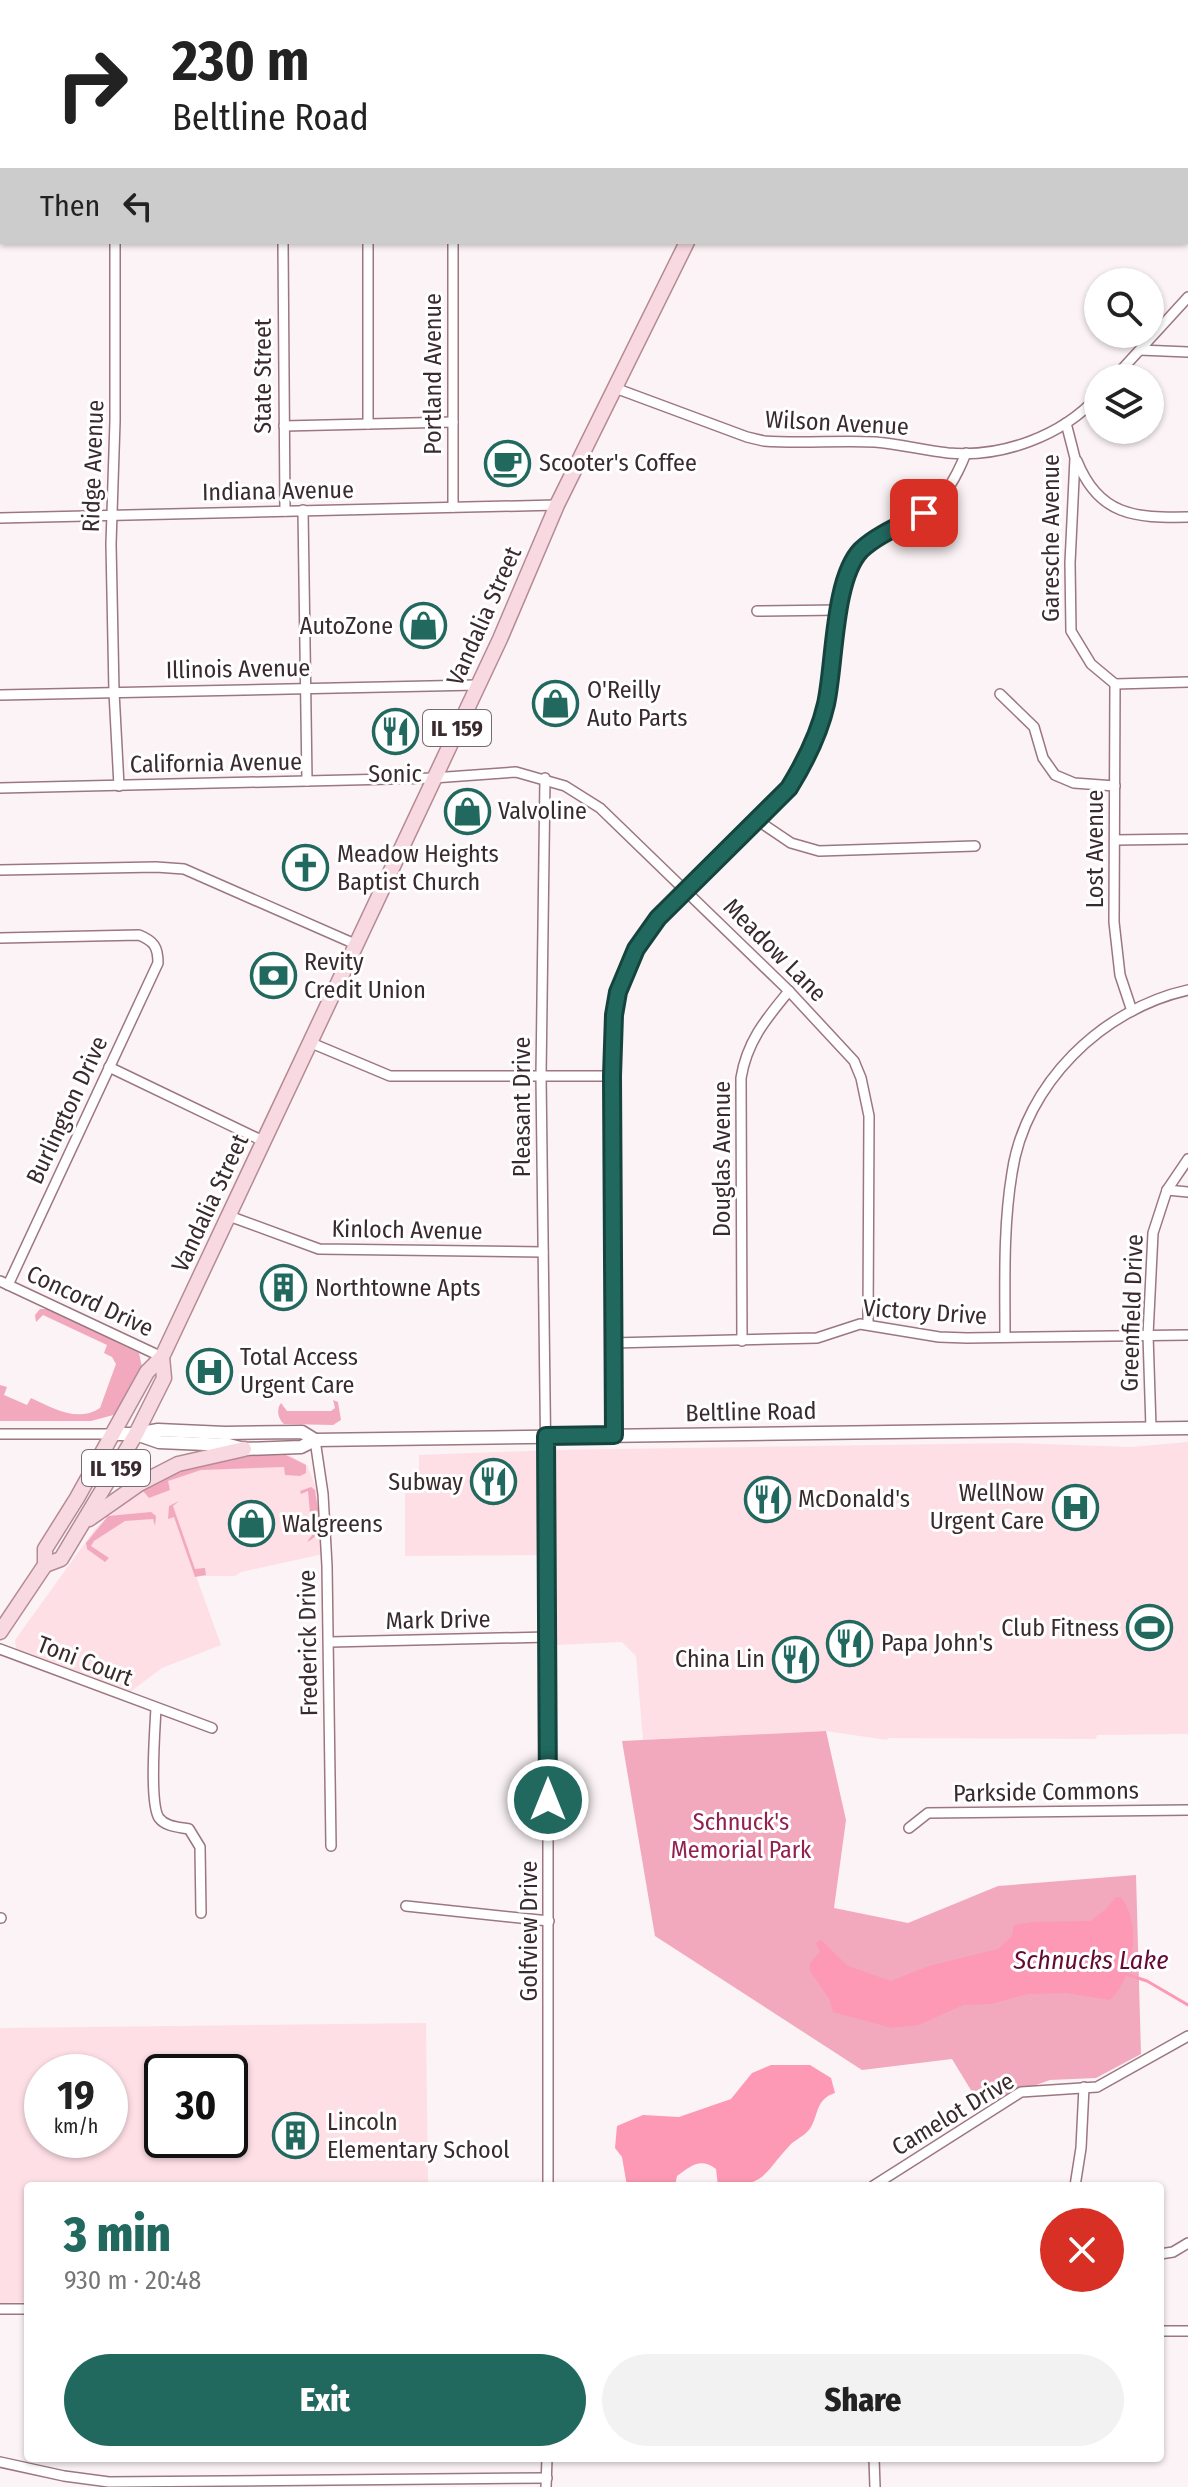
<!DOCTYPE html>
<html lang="en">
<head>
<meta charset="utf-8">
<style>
	:root { --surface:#fff; --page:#f2f2f2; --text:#222; --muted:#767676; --accent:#21695f }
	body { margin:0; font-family:"Fira Sans Condensed",sans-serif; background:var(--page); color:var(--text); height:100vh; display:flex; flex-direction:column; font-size:30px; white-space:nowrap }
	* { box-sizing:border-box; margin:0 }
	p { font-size:26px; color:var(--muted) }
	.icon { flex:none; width:44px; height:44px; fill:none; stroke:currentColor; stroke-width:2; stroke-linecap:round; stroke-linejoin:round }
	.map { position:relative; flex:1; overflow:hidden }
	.panel { position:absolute; left:24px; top:2182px; width:1140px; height:280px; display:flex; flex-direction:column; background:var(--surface); border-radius:8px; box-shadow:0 2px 6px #0004 }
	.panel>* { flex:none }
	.hud { position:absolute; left:0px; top:0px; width:1188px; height:244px; box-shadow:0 2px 6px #0004; background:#fff; color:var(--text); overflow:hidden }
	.tools { position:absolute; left:1084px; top:268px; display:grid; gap:16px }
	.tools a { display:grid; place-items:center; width:80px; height:80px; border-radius:50%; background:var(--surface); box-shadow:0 2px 6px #0004; font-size:40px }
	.speed { position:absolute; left:24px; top:2054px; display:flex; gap:16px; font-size:40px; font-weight:700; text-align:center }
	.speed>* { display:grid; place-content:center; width:104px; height:104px; border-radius:50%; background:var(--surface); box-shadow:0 2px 6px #0004; line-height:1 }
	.speed small { font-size:20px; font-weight:400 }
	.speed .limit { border:4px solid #111; border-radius:12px; background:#fff; color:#111 }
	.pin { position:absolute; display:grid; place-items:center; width:68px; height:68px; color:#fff; margin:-34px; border-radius:16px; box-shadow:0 4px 12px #0006 }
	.me { position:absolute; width:88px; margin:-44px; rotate:0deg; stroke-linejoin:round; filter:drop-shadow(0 0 6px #0008) }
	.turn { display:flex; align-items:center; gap:28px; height:168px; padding:0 40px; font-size:36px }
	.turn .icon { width:104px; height:104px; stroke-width:2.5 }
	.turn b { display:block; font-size:56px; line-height:68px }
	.then { display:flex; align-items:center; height:76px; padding:0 40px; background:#0003; gap:16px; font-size:30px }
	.round { display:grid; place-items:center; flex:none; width:84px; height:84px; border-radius:42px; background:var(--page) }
	.headline { display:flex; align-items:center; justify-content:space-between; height:136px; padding:0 40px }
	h1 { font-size:48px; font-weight:800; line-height:60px; color:var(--accent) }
	.button { display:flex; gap:16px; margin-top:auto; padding:16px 40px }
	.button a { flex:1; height:92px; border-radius:48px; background:var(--accent); color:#fff; font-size:32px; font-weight:800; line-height:92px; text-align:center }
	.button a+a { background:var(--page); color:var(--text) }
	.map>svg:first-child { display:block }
	.built { fill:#fedfe6; fill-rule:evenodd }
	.green { fill:#f3a9bd }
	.water { fill:#fd98b5 }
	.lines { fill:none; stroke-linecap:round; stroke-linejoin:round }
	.stream { stroke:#fd98b5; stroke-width:3 }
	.minor-casing { stroke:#9c7780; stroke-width:12 }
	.secondary-casing { stroke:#9c7780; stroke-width:15 }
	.primary-casing { stroke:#b48b95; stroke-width:17 }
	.minor { stroke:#fff; stroke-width:9 }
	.secondary { stroke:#fff; stroke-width:12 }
	.primary { stroke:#f9d9e1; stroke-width:14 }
	.route-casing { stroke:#15443e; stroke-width:20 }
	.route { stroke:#21695f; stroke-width:14 }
	.labels { text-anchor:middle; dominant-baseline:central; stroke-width:6; stroke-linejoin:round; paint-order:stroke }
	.shield { fill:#fff; stroke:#756a6d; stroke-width:2 }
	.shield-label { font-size:22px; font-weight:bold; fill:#3a2a2e }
	.street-label { font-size:24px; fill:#3a2a2e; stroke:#fff }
	.poi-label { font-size:24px; fill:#3a2a2e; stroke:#fff; text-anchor:start }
	.park-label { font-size:24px; fill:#94204e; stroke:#fff }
	.water-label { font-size:26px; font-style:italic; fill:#650b31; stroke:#fff }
</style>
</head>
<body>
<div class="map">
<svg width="1188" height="2487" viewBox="0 0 1188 2487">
	<rect width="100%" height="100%" fill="#fbf3f5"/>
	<g class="built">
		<polygon points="1188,1442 1188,1734 1097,1735 1096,1739 888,1738 887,1740 826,1731 643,1740 636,1656 622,1642 556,1645 555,1555 405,1556 405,1474 419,1474 419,1455 553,1450 1016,1443 1131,1447"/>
		<polygon points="287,1454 307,1465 316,1488 323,1554 241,1572 235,1576 196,1576 221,1645 162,1668 130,1692 16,1649 15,1640 95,1529 145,1485 236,1455"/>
		<path d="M426 2023 428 2186H28V2302L0 2303V2028ZM42 2072H110V2140H42ZM162 2072H230V2140H162Z"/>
	</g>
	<g class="green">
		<path d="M40 1309H48L139 1353 142 1367 117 1414 91 1421H0V1385L7 1387 4 1395 27 1405 31 1398C53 1408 77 1423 100 1408L116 1364 112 1357 104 1353 107 1345 43 1315 36 1322 35 1315Z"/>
		<path d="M333 1400 338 1402 341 1420 333 1425 284 1424C278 1419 276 1409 281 1403L287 1411H331L335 1408Z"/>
		<path d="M286 1455 306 1465V1473L300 1476 285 1475 284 1467 201 1470 168 1481 170 1490 149 1498 143 1491C177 1456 240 1456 286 1455Z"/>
		<path d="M311 1487 315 1490C317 1508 327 1534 307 1542L312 1535 308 1491 301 1494 300 1491Z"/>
		<polygon points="179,1501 173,1506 195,1569 205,1568 206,1575 195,1577 174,1517 168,1519 169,1506"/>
		<polygon points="151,1512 156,1516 155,1526 153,1519 125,1521 94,1541 91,1546 109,1558 105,1562 87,1549 86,1543 108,1516"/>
		<polygon points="826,1731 846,1820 834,1908 908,1923 998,1886 1136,1875 1141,2054 1096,2078 1050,2080 980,2105 952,2059 862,2070 655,1936 622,1741"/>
	</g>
	<g class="water">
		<path d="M1116 1897H1121C1142 1923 1134 1979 1110 2000L1067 1993 1028 1994 991 2004 963 2005 919 2025 892 2028 833 2012 830 2000 810 1971V1963L820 1952 816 1943 821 1940 848 1966 891 1981 929 1966 998 1949 1012 1936 1014 1925 1033 1922 1090 1921 1105 1910Z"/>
		<path d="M771 2065H810L831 2078 835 2093C816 2099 819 2113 811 2127 807 2134 797 2139 791 2144 761 2176 767 2186 718 2186L716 2169C700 2157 691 2166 677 2176L675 2186H627L622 2157 615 2148 617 2126 643 2115 679 2117 731 2099 752 2073Z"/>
	</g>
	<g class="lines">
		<polyline class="stream" points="1126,1974 1147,1981 1188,2005"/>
		<defs>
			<g id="minor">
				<polyline points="306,0 306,2"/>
				<polyline points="1017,0 1020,2"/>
				<polyline points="37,2 37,0"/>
				<polyline points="171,2 171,0"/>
				<polyline points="452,2 453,0"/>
				<polyline points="0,61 2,61"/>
				<polyline points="1186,76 1188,77"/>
				<polyline points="115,242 115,421 111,544 114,692 119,786"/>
				<polyline points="283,242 285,511"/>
				<polyline points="368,242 368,424"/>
				<polyline points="453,242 453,507"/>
				<polyline points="1140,350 1188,352"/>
				<polyline points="1114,378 1188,297"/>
				<path d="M615 388 747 437 764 441C801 444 838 440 875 442 899 444 923 450 948 453 1002 458 1062 436 1098 396"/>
				<polyline points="1066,423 1075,458 1070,563 1071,631 1091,664 1115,684"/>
				<polyline points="284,426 453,422"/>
				<path d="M1077 461C1099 516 1135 518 1188 517"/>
				<polyline points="303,510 307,781"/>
				<polyline points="0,518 557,505"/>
				<polyline points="757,611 840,610"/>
				<polyline points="1115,684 1114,922 1120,975 1132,1011"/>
				<polyline points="1115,684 1188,682"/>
				<polyline points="1000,694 1034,727 1043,758 1055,775 1074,783 1115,786"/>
				<polyline points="0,695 477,685"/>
				<polyline points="545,778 541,1076 548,1637 548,2186"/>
				<polyline points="0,788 433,778 516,772 565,786 600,808 789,991 854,1061 861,1078 869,1116 868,1324"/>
				<polyline points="757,820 791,843 819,851 975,846"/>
				<polyline points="1115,840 1188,839"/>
				<polyline points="0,870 156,867 184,869 355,944"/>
				<path d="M0 938 139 935C154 941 158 947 158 963L8 1285"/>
				<polyline points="309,1042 390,1076 612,1076"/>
				<polyline points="109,1067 263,1141"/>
				<polyline points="1167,1190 1188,1192"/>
				<polyline points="229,1216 319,1249 543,1252"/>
				<polyline points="0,1281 162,1357"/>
				<path d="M1005 1337C1005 1283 1003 1227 1012 1173 1025 1084 1102 1009 1188 990"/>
				<path d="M742 1341 741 1078C747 1041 766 1019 789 991"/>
				<polyline points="612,1343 817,1338 860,1324 939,1337 967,1338 1188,1335"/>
				<polyline points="1151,1428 1148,1335 1153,1233 1167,1190 1188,1159"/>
				<polyline points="0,1434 113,1434"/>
				<path d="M614 1435 612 1076 614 1015 618 992 636 949 658 918 789 788C805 762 819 735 826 704 834 668 834 588 853 560 870 535 901 530 924 513 945 499 957 476 966 453"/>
				<polyline points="315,1440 323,1494 327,1566 331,1846"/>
				<polyline points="330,1642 548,1637"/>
				<polyline points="0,1649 212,1728"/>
				<path d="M156 1708C155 1729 149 1803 159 1818 166 1827 179 1827 189 1829L200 1847 201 1913"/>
				<polyline points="909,1828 928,1813 1188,1810"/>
				<polyline points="406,1906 549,1921"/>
				<polyline points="0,1918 1,1918"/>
				<polyline points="873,2186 1021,2092 1097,2087 1188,2036"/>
				<polyline points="1075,2186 1081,2148 1084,2087"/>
				<polyline points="1160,2254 1173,2252 1188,2243"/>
				<polyline points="0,2309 28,2309"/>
				<polyline points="1160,2331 1188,2331"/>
				<polyline points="874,2458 875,2487"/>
				<polyline points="0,2462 64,2476 109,2482 547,2478"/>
				<polyline points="546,2487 547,2458"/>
			</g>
			<g id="secondary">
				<polyline points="113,1434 136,1434 158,1430 225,1433 302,1432 315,1440"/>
				<polyline points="136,1434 159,1442 229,1445 244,1449 301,1447 315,1440 386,1439 1188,1428"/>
			</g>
			<g id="primary">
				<polyline points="836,2 838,0"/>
				<polyline points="89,1519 139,1484 178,1464 244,1449"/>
				<polyline points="45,1565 61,1559 136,1434 164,1378 162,1357"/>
				<polyline points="0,1632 45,1565 45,1549 77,1498 147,1372 162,1357 500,639 557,505 687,242"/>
			</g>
		</defs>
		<use href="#minor" class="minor-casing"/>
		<use href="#secondary" class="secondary-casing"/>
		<use href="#primary" class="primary-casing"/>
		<use href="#minor" class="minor"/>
		<use href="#secondary" class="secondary"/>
		<use href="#primary" class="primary"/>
	</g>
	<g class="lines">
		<defs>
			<path id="route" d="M548 1800 546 1436 614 1435 612 1076 614 1015 618 992 636 949 658 918 789 788C805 762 819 735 826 704 835 664 833 579 861 550 878 534 904 524 924 513"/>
		</defs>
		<use href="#route" class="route-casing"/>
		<use href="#route" class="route"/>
	</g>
	<defs>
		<symbol id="cafe-ring" viewBox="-11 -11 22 22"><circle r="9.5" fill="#fff" stroke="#21695f" stroke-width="1.5"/><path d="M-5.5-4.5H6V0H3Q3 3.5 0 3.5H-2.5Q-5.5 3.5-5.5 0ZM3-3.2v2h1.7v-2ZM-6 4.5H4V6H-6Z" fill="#21695f"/></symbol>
		<symbol id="shop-ring" viewBox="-11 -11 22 22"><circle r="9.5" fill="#fff" stroke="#21695f" stroke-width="1.5"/><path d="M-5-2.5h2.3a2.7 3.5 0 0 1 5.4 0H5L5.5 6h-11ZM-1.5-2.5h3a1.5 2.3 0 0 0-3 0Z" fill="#21695f"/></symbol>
		<symbol id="restaurant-ring" viewBox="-11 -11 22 22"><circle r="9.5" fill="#fff" stroke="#21695f" stroke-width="1.5"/><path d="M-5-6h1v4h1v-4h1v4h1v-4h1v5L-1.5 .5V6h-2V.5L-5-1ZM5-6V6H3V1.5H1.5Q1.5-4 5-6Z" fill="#21695f"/></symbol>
		<symbol id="church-ring" viewBox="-11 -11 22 22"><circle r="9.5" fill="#fff" stroke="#21695f" stroke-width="1.5"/><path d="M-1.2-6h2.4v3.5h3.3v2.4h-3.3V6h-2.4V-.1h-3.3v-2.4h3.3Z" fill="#21695f"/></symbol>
		<symbol id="bank-ring" viewBox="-11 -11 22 22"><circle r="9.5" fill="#fff" stroke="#21695f" stroke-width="1.5"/><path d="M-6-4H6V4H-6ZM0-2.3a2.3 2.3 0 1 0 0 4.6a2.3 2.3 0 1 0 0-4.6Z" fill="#21695f"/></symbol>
		<symbol id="building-ring" viewBox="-11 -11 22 22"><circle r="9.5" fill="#fff" stroke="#21695f" stroke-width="1.5"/><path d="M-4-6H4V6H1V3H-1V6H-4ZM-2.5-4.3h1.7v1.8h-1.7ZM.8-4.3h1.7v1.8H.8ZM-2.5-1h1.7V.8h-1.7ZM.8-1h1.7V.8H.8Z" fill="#21695f"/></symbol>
		<symbol id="hospital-ring" viewBox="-11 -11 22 22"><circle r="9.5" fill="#fff" stroke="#21695f" stroke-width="1.5"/><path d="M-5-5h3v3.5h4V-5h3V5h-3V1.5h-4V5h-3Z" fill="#21695f"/></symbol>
		<symbol id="stadium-ring" viewBox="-11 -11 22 22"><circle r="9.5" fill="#fff" stroke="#21695f" stroke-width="1.5"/><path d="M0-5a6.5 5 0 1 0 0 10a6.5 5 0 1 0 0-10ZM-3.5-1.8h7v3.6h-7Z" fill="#21695f"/></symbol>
	</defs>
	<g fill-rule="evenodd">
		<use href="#cafe-ring" x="482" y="438" width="51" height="51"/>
		<use href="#shop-ring" x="398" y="600" width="51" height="51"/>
		<use href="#shop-ring" x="530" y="678" width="51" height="51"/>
		<use href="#restaurant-ring" x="370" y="706" width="51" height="51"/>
		<use href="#shop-ring" x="442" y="786" width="51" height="51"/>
		<use href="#church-ring" x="280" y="842" width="51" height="51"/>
		<use href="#bank-ring" x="248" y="950" width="51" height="51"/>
		<use href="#building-ring" x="258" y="1262" width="51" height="51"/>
		<use href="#hospital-ring" x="184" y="1346" width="51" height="51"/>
		<use href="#restaurant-ring" x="468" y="1456" width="51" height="51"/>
		<use href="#restaurant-ring" x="742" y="1474" width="51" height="51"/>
		<use href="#hospital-ring" x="1050" y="1482" width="51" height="51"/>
		<use href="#shop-ring" x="226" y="1498" width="51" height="51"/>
		<use href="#stadium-ring" x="1124" y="1602" width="51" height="51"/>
		<use href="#restaurant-ring" x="824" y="1618" width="51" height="51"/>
		<use href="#restaurant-ring" x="770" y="1634" width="51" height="51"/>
		<use href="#building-ring" x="270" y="2110" width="51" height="51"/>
	</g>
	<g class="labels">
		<g class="shield">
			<rect x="423" y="710" width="68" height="36" rx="6"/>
			<rect x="82" y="1450" width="68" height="36" rx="6"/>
		</g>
		<g class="shield-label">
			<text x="457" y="728">IL 159</text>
			<text x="116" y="1468">IL 159</text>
		</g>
		<g class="street-label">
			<text transform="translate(433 374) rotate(-90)">Portland Avenue</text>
			<text transform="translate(263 376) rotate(-90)">State Street</text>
			<text transform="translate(837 423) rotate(3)">Wilson Avenue</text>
			<text transform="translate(93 466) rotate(-88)">Ridge Avenue</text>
			<text transform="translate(278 491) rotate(-1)">Indiana Avenue</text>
			<text transform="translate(1051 538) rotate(-90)">Garesche Avenue</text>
			<text transform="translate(484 616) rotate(-66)">Vandalia Street</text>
			<text transform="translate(238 669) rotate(-1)">Illinois Avenue</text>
			<text transform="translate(216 763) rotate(-1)">California Avenue</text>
			<text transform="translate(1095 849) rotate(-90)">Lost Avenue</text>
			<text transform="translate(775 950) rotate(45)">Meadow Lane</text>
			<text transform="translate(522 1107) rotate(-90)">Pleasant Drive</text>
			<text transform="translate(67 1110) rotate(-65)">Burlington Drive</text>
			<text transform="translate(722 1159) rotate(-90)">Douglas Avenue</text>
			<text transform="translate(210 1203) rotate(-65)">Vandalia Street</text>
			<text transform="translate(407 1230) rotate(1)">Kinloch Avenue</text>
			<text transform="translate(90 1301) rotate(25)">Concord Drive</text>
			<text transform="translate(925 1312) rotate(4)">Victory Drive</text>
			<text transform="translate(1132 1313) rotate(-88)">Greenfield Drive</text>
			<text transform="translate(751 1412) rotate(-1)">Beltline Road</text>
			<text transform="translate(438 1620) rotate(-1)">Mark Drive</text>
			<text transform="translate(308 1643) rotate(-91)">Frederick Drive</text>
			<text transform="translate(85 1661) rotate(21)">Toni Court</text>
			<text transform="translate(1046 1792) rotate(-1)">Parkside Commons</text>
			<text transform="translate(529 1931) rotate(-90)">Golfview Drive</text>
			<text transform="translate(953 2114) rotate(-31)">Camelot Drive</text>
		</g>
		<g class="poi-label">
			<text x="539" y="463">Scooter's Coffee</text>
			<text x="393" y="626" text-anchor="end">AutoZone</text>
			<text x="587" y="690">O'Reilly<tspan x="587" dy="28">Auto Parts</tspan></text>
			<text x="395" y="774" text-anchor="middle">Sonic</text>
			<text x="498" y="811">Valvoline</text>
			<text x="337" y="854">Meadow Heights<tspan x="337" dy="28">Baptist Church</tspan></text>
			<text x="304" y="962">Revity<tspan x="304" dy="28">Credit Union</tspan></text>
			<text x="315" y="1288">Northtowne Apts</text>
			<text x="240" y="1357">Total Access<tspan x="240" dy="28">Urgent Care</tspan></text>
			<text x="463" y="1482" text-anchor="end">Subway</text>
			<text x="1044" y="1493" text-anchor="end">WellNow<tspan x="1044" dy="28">Urgent Care</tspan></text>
			<text x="798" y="1499">McDonald's</text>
			<text x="282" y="1524">Walgreens</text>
			<text x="1119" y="1628" text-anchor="end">Club Fitness</text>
			<text x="881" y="1643">Papa John's</text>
			<text x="765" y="1659" text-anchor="end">China Lin</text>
			<text x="327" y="2122">Lincoln<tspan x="327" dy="28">Elementary School</tspan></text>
		</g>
		<g class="park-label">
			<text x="741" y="1822">Schnuck's<tspan x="741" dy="28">Memorial Park</tspan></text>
		</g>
		<g class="water-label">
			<text x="1091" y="1960">Schnucks Lake</text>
		</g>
	</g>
</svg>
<div class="tools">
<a><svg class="icon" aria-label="search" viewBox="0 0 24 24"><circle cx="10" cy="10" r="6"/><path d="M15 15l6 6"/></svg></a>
<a><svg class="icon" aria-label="layers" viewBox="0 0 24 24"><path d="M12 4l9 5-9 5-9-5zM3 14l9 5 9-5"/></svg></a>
</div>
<div class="speed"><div>19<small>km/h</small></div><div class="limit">30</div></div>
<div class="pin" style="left:924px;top:513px;background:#d93025"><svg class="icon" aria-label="arrive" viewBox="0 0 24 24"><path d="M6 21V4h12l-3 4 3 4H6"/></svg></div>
<svg class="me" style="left:548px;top:1800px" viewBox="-20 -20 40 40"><circle r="17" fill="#21695f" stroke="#fff" stroke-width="3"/><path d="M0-11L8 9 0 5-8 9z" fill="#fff"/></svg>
<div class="hud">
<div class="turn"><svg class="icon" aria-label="right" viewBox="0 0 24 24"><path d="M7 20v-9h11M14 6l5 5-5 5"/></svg><div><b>230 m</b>Beltline Road</div></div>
<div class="then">Then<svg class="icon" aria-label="left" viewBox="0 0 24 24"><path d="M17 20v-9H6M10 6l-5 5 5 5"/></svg></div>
</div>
<section class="panel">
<div class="headline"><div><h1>3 min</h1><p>930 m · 20:48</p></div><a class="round" style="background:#d93025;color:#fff"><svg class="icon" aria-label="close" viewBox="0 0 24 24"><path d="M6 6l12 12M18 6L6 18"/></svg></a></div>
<div class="button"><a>Exit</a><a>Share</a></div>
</section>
</div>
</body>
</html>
